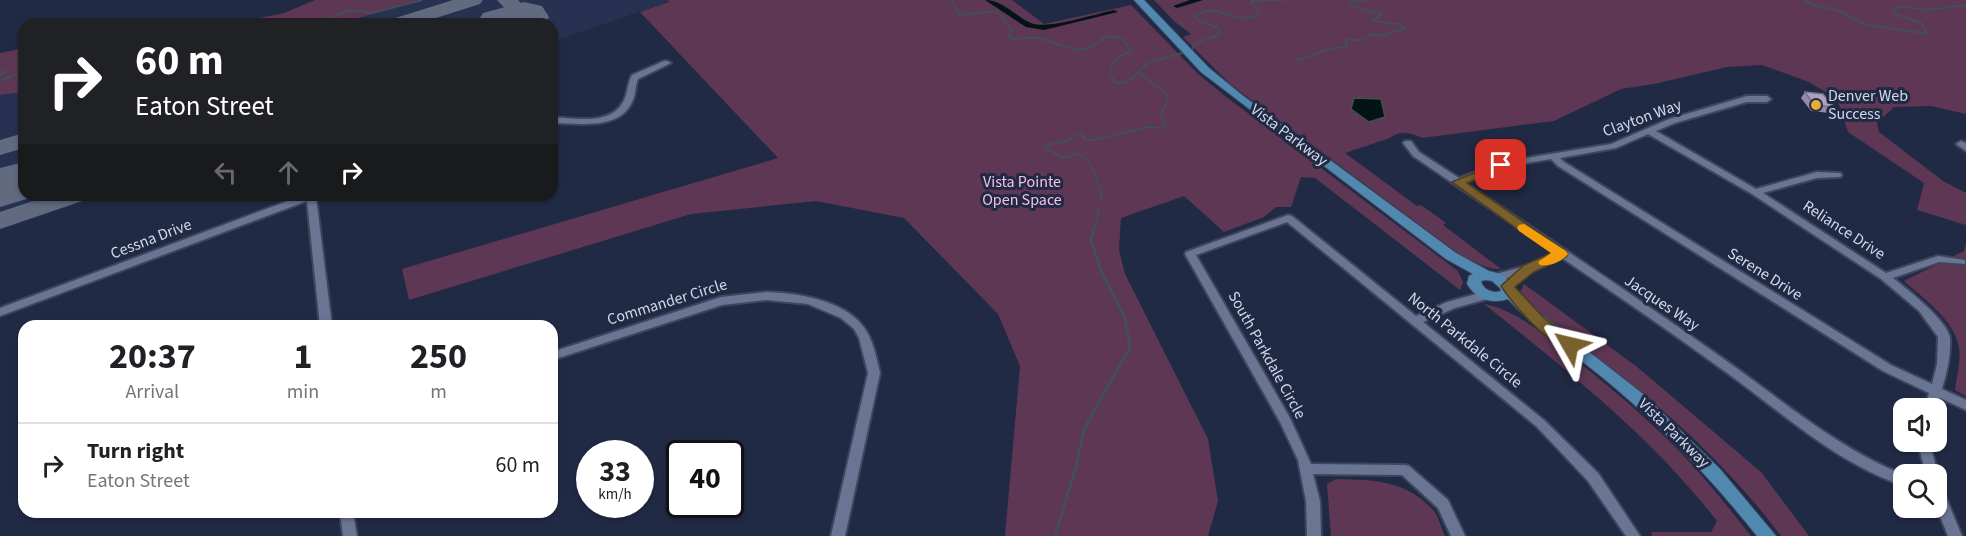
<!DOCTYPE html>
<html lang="en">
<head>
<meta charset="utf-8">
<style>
	:root { --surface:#fff; --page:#f2f2f2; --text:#202124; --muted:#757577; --line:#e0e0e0 }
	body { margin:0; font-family:"Source Sans 3",sans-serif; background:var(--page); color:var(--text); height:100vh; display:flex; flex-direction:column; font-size:22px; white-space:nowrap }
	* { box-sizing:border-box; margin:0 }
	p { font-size:20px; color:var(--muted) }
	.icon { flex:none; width:33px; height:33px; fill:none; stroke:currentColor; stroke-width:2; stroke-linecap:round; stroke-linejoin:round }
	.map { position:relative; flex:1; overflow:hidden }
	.side { position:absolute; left:18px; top:320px; width:540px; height:198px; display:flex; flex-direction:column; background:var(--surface); border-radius:18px; box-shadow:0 2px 4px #0004 }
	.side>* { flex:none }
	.hud { position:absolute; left:18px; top:18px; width:540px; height:183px; border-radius:18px; box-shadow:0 2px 4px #0004; background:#202124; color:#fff; overflow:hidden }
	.controls { position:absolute; left:1893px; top:398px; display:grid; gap:12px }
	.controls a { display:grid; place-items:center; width:54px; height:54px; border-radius:12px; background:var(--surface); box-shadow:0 2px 4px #0004; font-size:30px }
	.speed { position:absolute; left:576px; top:440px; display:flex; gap:12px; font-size:30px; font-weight:700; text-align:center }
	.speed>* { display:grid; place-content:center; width:78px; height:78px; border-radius:50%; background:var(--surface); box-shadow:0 2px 4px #0004; line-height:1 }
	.speed small { font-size:15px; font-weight:400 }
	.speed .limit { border:3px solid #111; border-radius:9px; background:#fff; color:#111 }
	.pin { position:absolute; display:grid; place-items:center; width:51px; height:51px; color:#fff; margin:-26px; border-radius:12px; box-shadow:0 3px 9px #0006 }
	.me { position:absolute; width:66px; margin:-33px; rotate:307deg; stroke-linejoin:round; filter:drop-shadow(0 0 4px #0008) }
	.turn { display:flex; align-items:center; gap:21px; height:126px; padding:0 18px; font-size:27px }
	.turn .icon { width:78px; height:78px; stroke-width:2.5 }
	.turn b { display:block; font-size:42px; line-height:51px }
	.lanes { display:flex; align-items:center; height:57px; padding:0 18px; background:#0003; justify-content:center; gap:30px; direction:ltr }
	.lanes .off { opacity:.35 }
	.eta { display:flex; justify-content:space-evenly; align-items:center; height:102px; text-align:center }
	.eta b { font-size:36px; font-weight:700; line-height:42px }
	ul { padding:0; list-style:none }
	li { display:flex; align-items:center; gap:18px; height:84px; padding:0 18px; border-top:2px solid var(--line) }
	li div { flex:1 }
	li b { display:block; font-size:22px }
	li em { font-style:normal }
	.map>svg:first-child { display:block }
	.built { fill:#273252 }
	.green { fill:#5e3754 }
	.water { fill:#041414; stroke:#424f54; stroke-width:1.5 }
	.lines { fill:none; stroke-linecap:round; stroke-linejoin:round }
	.stream-far1 { stroke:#424f54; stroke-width:2 }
	.stream { stroke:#424f54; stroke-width:3 }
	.canal { fill:#041414; fill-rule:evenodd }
	.taxiway { fill:#626a80; fill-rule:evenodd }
	.runway { fill:#626a80; fill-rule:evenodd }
	.street-casing { stroke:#3e455c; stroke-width:4 }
	.secondary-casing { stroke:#3e455c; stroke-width:2 }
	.street { fill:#697593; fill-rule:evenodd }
	.secondary { fill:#5088b0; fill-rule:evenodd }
	.wall { fill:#958aa7 }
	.building { fill:#ada1c2; stroke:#797188; stroke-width:1.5 }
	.route { fill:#79602c; stroke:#4f3e1d; stroke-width:1.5 }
	.slow { fill:#f59e0b }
	.poi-dot { fill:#e6ac36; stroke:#212a44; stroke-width:2 }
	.labels { text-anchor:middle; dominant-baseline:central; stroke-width:6; stroke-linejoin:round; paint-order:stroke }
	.poi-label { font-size:16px; fill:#d1d8e9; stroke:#212a44; text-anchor:start }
	.street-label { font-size:16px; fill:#d1d8e9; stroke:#212a44 }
	.park-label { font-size:16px; fill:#f9bfe9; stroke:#212a44 }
</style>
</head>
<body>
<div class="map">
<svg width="1966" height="536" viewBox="0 0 1966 536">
	<rect width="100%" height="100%" fill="#212a44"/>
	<g class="built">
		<polygon points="418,0 668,0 670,1 552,42 552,24 339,24"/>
		<polygon points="24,92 24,195 103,195 0,230 0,95"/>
	</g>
	<g class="green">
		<polygon points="315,0 418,0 339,24 228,24 284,13"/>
		<polygon points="668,0 1012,0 1044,24 1131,5 1197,73 1225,96 1458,271 1463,282 1460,290 1315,178 1301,177 1291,207 1276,207 1264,217 1224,232 1184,196 1121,218 1119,250 1125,274 1208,439 1218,501 1208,536 1005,536 1020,366 998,314 904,218 816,201 691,214 409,300 402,269 778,158 640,12 669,2"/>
		<path d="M1154 0H1966V114L1931 106 1894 107 1877 123 1879 132 1943 181 1966 193V225L1917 210 1924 183 1848 132 1837 99 1809 82 1762 65 1727 67 1654 84 1621 89 1554 121 1422 138C1412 133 1399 130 1390 138L1345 153 1417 206 1421 205 1446 223 1443 225 1501 269C1485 270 1477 261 1463 257L1230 84 1183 37 1191 34 1175 22Z"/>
		<polygon points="24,48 24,92 0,95 0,53"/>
		<path d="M1966 243V396L1955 390C1957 376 1961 361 1959 347 1954 320 1924 299 1904 281L1964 251Z"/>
		<path d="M1524 284 1636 366 1761 472 1809 536H1781C1710 442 1630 381 1537 312L1538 311 1526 301 1520 293Z"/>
		<path d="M1484 304C1516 310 1541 333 1566 352 1600 379 1633 406 1664 436 1696 466 1724 502 1751 536H1652L1651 532H1711L1717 521C1651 436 1568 371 1484 304Z"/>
		<path d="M1336 479C1374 480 1406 480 1433 510 1439 517 1441 528 1445 536H1331L1327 484Z"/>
	</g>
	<polygon class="water" points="1354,98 1381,99 1385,117 1369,122 1351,109"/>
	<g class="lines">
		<g class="stream-far1">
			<path d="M951 0 960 15 995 11 1001 15 1011 29 1009 37 1012 39C1020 39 1029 37 1036 38 1066 43 1079 63 1106 36L1122 38 1132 51 1115 59 1109 73 1116 83C1134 84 1134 73 1147 64 1152 60 1182 54 1192 50L1194 44 1220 34 1219 28 1199 21 1194 16C1224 0 1227 26 1257 15L1259 10 1251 3 1252 1 1285 0"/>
			<polyline points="1804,0 1814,5 1840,11 1867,25 1923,33 1927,33 1922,23 1895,14 1893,9 1902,6 1927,10 1966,5"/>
			<polyline points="312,24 350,10 372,13 422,0"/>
			<polyline points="1294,61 1330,49 1346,47 1346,40 1364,40 1372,34 1382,36 1406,28 1399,24 1373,21 1381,14 1354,7 1350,2 1365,0"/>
			<polyline points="0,69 6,72 0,75"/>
			<polyline points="0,81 24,71"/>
			<path d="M1101 201 1102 197C1097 180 1094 163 1078 153L1065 158 1044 148 1046 145 1066 141 1081 132 1085 140H1093L1148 127 1164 128 1165 122 1161 115 1169 96 1140 73"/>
			<polyline points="1094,230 1099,209"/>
		</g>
		<polyline class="stream" points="1055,536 1076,467 1084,429 1130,347 1125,318 1101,271 1091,240 1094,229"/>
		<g class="canal">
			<path d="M985 0C1003 0 1015 16 1031 23 1047 30 1095 14 1114 10L1118 12 1044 30 1026 27Z"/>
			<polygon points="1190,0 1203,0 1177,8 1173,6"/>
		</g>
		<g class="taxiway">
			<polygon points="453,0 483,0 480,4 417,24 386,24 389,20"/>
			<polygon points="497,0 518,0 534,17 531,21 517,21"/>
			<polygon points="24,133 24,148 0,155 0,140"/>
			<polygon points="51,195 88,195 85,200 0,229 0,212"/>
		</g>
		<g class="runway">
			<polygon points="524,2 542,6 549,17 544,24 476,24 483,13"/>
			<polygon points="24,162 24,195 40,195 0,207 0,168"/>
		</g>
		<defs>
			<g id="street">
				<path d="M664 61H667L671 63 638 79C635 86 636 95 632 102 619 131 577 123 552 123V117C574 118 610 126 623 102 628 94 627 84 632 75Z"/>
				<path d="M1747 96H1767L1771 99 1767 102H1747L1675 123 1656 131 1756 189 1817 172 1840 173 1842 175 1840 177 1817 178 1763 193 1886 273 1938 256 1965 260V264L1939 262 1893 278C1907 289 1948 321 1950 338 1951 356 1947 372 1942 389L1966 400V410L1940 398 1936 409 1925 408 1929 393 1883 371 1558 166 1551 159 1503 167 1465 183C1551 240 1636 297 1721 357 1781 399 1835 447 1904 475V486C1839 464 1788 418 1734 378 1678 337 1620 297 1562 258L1533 271 1496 281 1492 279 1491 277 1492 275 1526 266 1555 253 1413 156 1403 143 1405 141H1411L1419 152 1459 178 1501 162 1611 144 1669 119ZM1648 134 1752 194 1881 279 1919 311 1938 337 1937 364 1932 384 1891 365 1564 162 1560 158 1616 148Z"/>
				<polygon points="1961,141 1966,143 1966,151 1956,144"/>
				<polygon points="304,195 318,195 316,197 332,326 320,326 307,201 0,316 0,308"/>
				<polygon points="1288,215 1292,216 1416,316 1447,302 1487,291 1491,292 1492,295 1491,298 1455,308 1423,322 1544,420 1598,473 1640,536 1626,536 1588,481 1536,426 1287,222 1196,255 1290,418 1311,464 1405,465 1409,466 1448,500 1465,536 1451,536 1438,508 1402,475 1313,474 1320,501 1321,536 1307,536 1306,501 1298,460 1280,422 1185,254 1186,252"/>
				<path d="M766 292C797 293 842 300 862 325 873 338 876 356 880 373L845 536H831L868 373 859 338 854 329 841 318 808 304 766 300 722 305 552 360V352L721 297Z"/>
				<polygon points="1917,441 1929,441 1938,474 1937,478 1936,474 1926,474"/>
				<polygon points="1936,483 1941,484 1942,488 1962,536 1948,536 1936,506"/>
				<polygon points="340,512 353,512 357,536 343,536"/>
			</g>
			<path id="secondary" d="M1134 0H1144L1209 68 1242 95 1456 253 1489 271 1501 274 1512 283 1514 288 1538 312 1643 394 1720 469 1776 536H1757C1714 482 1667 432 1614 387 1579 357 1539 333 1508 299 1491 304 1477 300 1467 284L1469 276 1473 274 1446 259 1201 72ZM1486 280 1492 281 1500 288 1501 291C1493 294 1483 290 1481 281Z"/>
		</defs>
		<use href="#street" class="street-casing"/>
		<use href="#secondary" class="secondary-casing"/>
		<use href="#street" class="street"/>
		<use href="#secondary" class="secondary"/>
	</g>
	<polygon class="wall" points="1805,92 1834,107 1830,113 1811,111 1801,98"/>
	<polygon class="building" points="1805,92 1823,94 1834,107 1814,105"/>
	<path class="route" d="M1501 162 1507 165 1505 168 1467 183 1566 251 1568 254 1566 257 1534 272 1515 287 1544 318 1575 342 1577 345 1575 349C1556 355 1511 302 1501 286L1524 265 1551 253 1452 182Z"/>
	<path class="slow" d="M1524 224 1566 251 1568 254C1563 261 1549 267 1540 265L1538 262 1551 253 1519 231 1517 228 1519 225Z"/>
	<circle class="poi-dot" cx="1816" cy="105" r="6"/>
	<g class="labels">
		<g class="poi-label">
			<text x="1828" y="96">Denver Web<tspan x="1828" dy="18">Success</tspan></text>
		</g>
		<g class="street-label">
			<text transform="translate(1642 118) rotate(-20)">Clayton Way</text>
			<text transform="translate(1289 135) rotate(37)">Vista Parkway</text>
			<text transform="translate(1844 230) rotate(33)">Reliance Drive</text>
			<text transform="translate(151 239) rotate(-21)">Cessna Drive</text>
			<text transform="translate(1765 274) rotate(32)">Serene Drive</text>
			<text transform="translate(667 302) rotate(-17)">Commander Circle</text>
			<text transform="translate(1662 303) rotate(34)">Jacques Way</text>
			<text transform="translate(1465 340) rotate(39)">North Parkdale Circle</text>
			<text transform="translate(1267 355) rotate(61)">South Parkdale Circle</text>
			<text transform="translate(1674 433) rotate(44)">Vista Parkway</text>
		</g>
		<g class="park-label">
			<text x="1022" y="182">Vista Pointe<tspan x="1022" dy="18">Open Space</tspan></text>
		</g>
	</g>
</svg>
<div class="controls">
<a><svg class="icon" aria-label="sound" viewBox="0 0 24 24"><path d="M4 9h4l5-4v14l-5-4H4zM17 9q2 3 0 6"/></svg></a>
<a><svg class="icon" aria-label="search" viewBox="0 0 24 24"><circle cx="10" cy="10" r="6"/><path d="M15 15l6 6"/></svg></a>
</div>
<div class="speed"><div>33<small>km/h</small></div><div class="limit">40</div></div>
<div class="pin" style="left:1501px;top:165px;background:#d93025"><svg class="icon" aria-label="arrive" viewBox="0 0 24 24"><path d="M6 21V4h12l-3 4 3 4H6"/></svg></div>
<svg class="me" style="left:1570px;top:345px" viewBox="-20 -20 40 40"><path d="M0-17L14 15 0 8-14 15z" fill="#79602c" stroke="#fff" stroke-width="4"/></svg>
<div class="hud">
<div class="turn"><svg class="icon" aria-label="right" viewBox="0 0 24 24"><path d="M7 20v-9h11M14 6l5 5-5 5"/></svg><div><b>60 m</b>Eaton Street</div></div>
<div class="lanes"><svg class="icon off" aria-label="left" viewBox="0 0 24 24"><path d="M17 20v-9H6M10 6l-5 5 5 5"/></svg><svg class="icon off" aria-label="ahead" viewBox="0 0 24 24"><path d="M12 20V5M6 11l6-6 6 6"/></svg><svg class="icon" aria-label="right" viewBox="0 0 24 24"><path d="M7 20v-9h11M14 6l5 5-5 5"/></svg></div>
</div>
<section class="side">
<div class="eta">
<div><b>20:37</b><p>Arrival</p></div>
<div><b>1</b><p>min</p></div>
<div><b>250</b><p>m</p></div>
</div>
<ul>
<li><svg class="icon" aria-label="right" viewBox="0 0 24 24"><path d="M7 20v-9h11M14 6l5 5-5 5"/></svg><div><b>Turn right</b><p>Eaton Street</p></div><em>60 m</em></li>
</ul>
</section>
</div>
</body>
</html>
